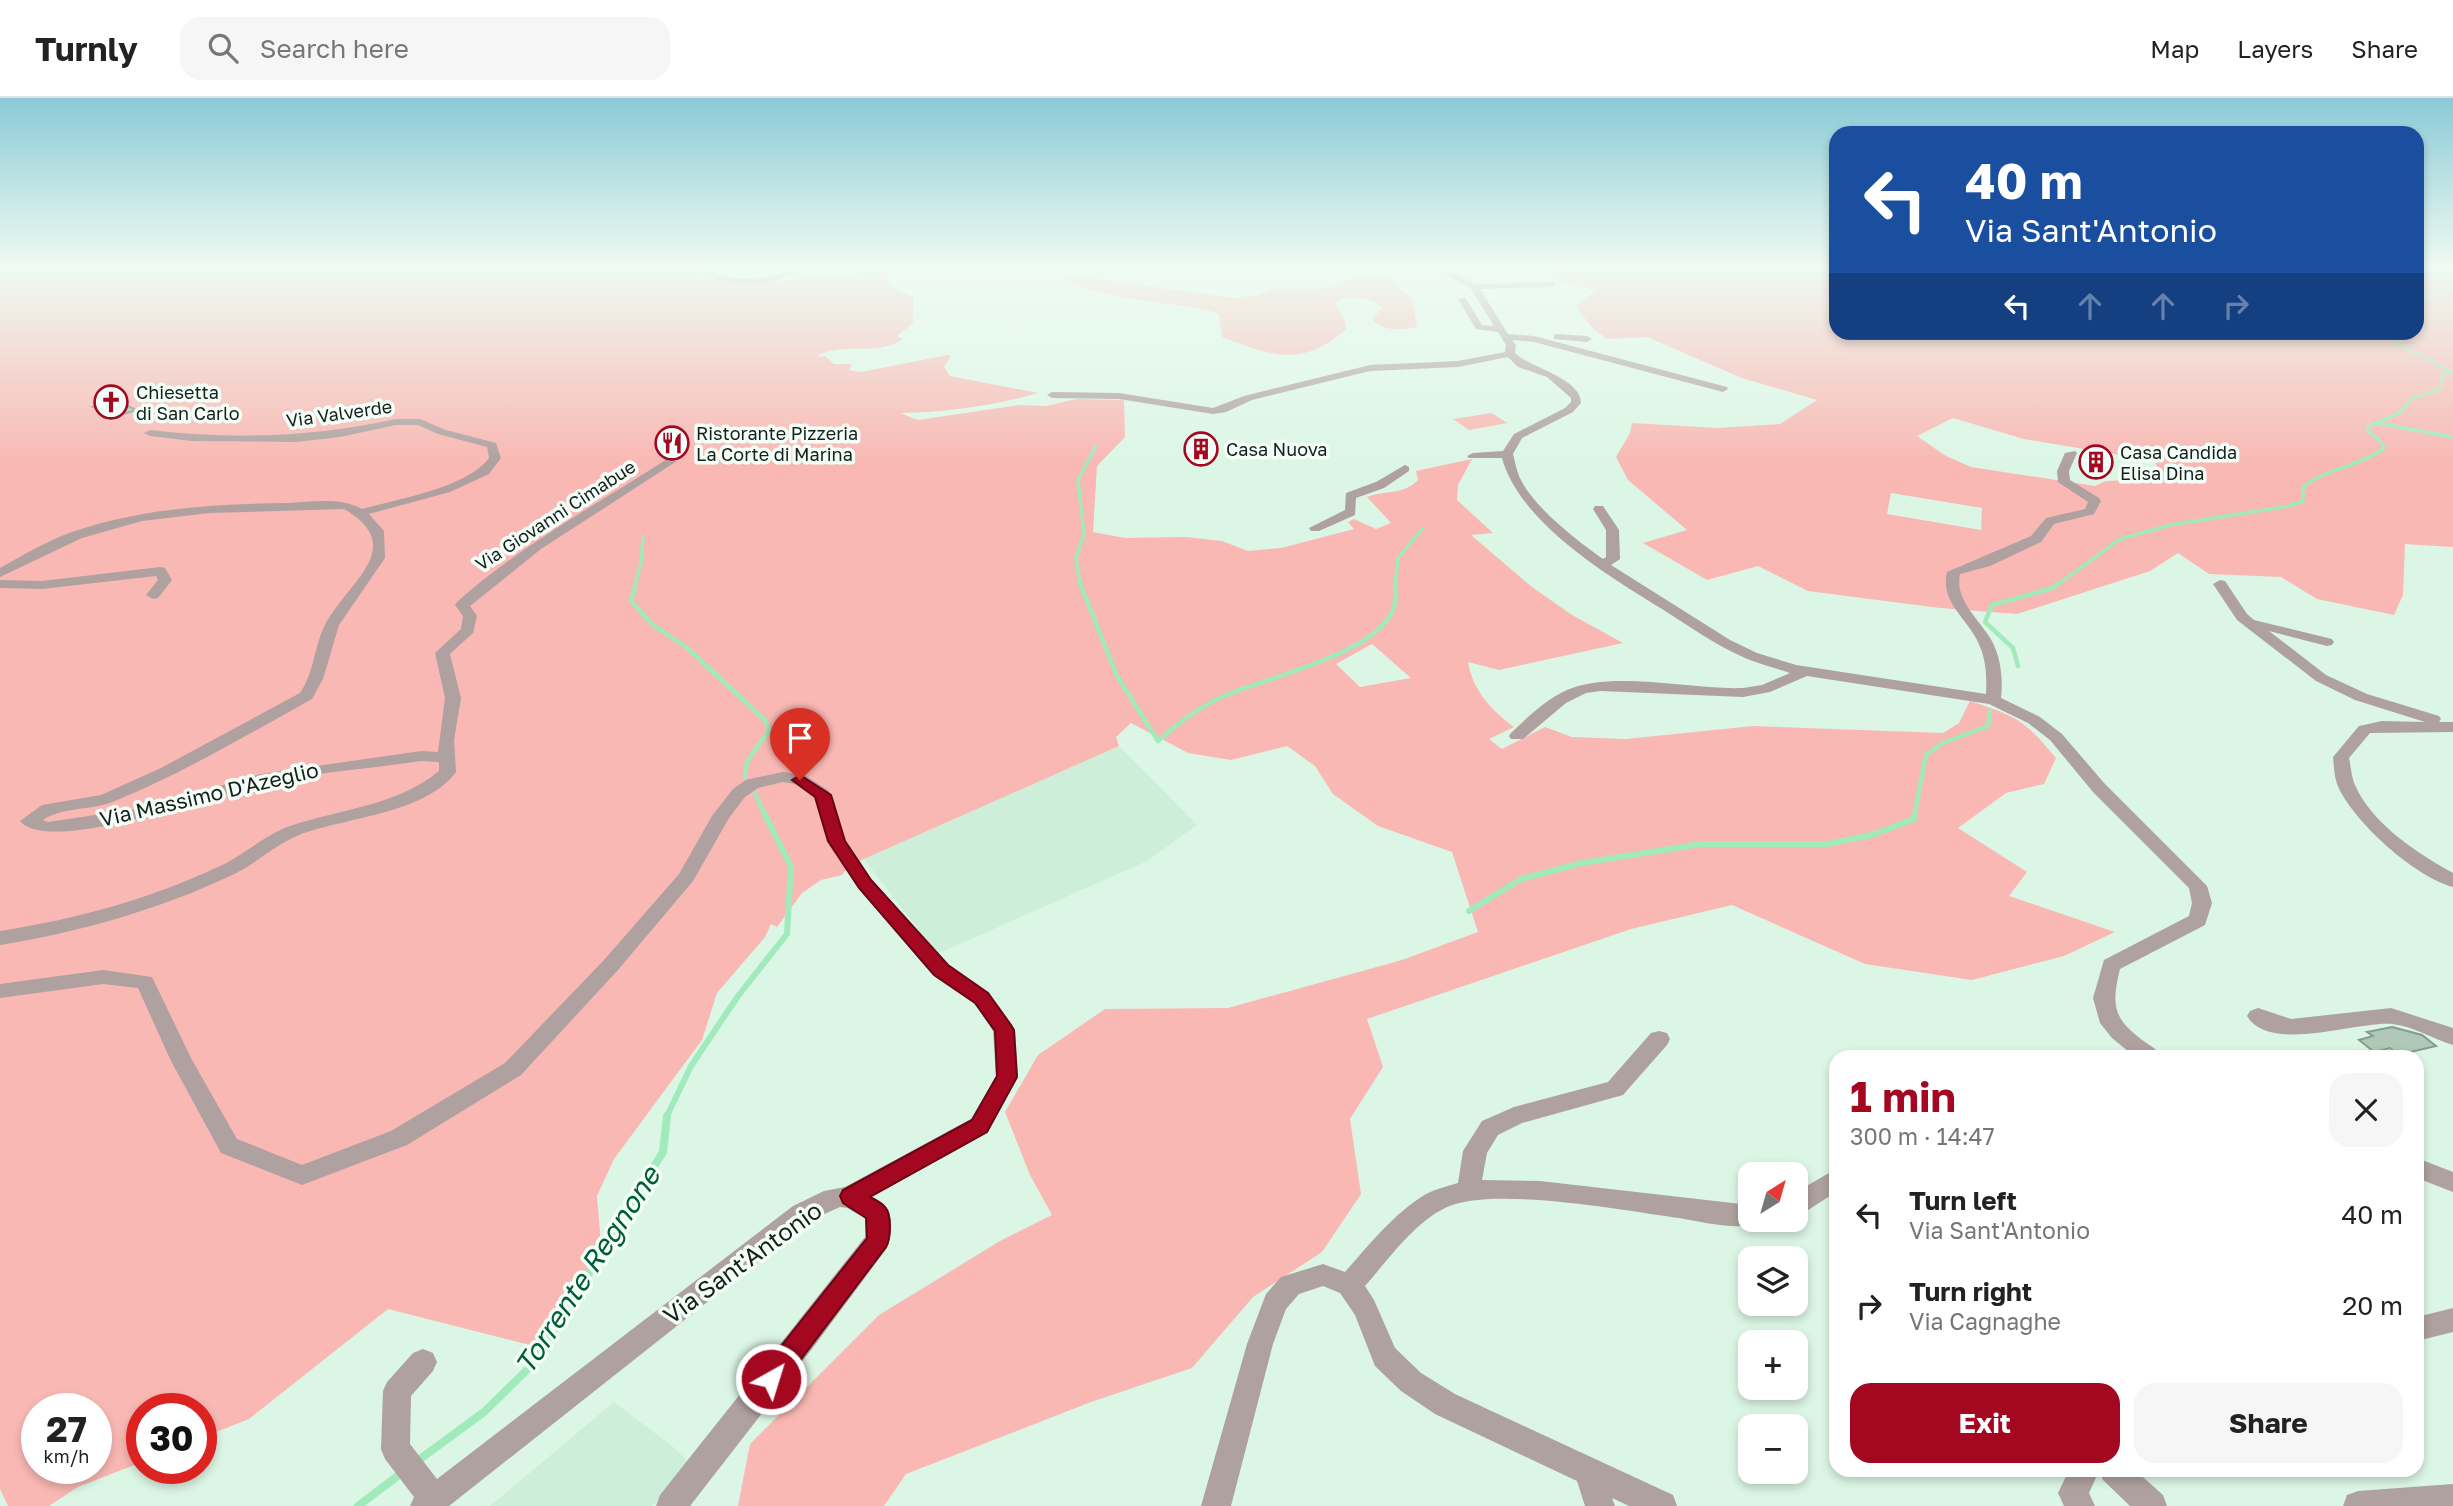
<!DOCTYPE html>
<html lang="en">
<head>
<meta charset="utf-8">
<style>
	:root { --surface:#fff; --page:#f6f6f6; --text:#222; --muted:#767676; --line:#e0e0e0; --accent:#a40820 }
	body { margin:0; font-family:"Golos Text",sans-serif; background:var(--page); color:var(--text); height:100vh; display:flex; flex-direction:column; font-size:26px; white-space:nowrap }
	* { box-sizing:border-box; margin:0 }
	p { font-size:23px; color:var(--muted) }
	.icon { flex:none; width:38px; height:38px; fill:none; stroke:currentColor; stroke-width:2; stroke-linecap:round; stroke-linejoin:round }
	.map { position:relative; flex:1; overflow:hidden }
	.drawer { position:absolute; left:1829px; top:952px; width:595px; height:427px; display:flex; flex-direction:column; background:var(--surface); border-radius:21px; box-shadow:0 4px 10px #0003 }
	.drawer>* { flex:none }
	.banner { position:absolute; left:1829px; top:28px; width:595px; height:214px; border-radius:21px; box-shadow:0 4px 10px #0003; background:#1a4fa0; color:#fff; overflow:hidden }
	.needle { width:46px; rotate:37deg }
	.buttons { position:absolute; left:1738px; top:1064px; display:grid; gap:14px }
	.buttons a { display:grid; place-items:center; width:70px; height:70px; border-radius:14px; background:var(--surface); box-shadow:0 4px 10px #0003; font-size:35px }
	.speed { position:absolute; left:21px; top:1295px; display:flex; gap:14px; font-size:35px; font-weight:700; text-align:center }
	.speed>* { display:grid; place-content:center; width:91px; height:91px; border-radius:50%; background:var(--surface); box-shadow:0 4px 10px #0003; line-height:1 }
	.speed small { font-size:18px; font-weight:400 }
	.speed .limit { border:10px solid #d22; background:#fff; color:#111 }
	.pin { position:absolute; display:grid; place-items:center; width:60px; height:60px; color:#fff; margin:-72px -30px; border-radius:50% 50% 50% 0; rotate:-45deg; box-shadow:0 0 7px #0007 }
	.pin .icon { rotate:45deg }
	.me { position:absolute; width:77px; margin:-38px; rotate:39deg; stroke-linejoin:round; filter:drop-shadow(0 0 5px #0008) }
	.turn { display:flex; align-items:center; gap:24px; height:147px; padding:0 21px; font-size:32px }
	.turn .icon { width:91px; height:91px; stroke-width:2.5 }
	.turn b { display:block; font-size:49px; line-height:60px }
	.lanes { display:flex; align-items:center; height:66px; padding:0 21px; background:#0003; justify-content:center; gap:35px; direction:ltr }
	.lanes .off { opacity:.35 }
	.round { display:grid; place-items:center; flex:none; width:74px; height:74px; border-radius:21px; background:var(--page) }
	.head { display:flex; align-items:center; justify-content:space-between; height:119px; padding:0 21px }
	h1 { font-size:42px; font-weight:700; line-height:52px; color:var(--accent) }
	.primary-button { display:flex; gap:14px; margin-top:auto; padding:14px 21px }
	.primary-button a { flex:1; height:80px; border-radius:21px; background:var(--accent); color:#fff; font-size:28px; font-weight:700; line-height:80px; text-align:center }
	.primary-button a+a { background:var(--page); color:var(--text) }
	ul { padding:0; list-style:none }
	li { display:flex; align-items:center; gap:21px; height:91px; padding:0 21px }
	li div { flex:1 }
	li b { display:block; font-size:26px }
	li em { font-style:normal }
	header { display:flex; align-items:center; gap:42px; box-sizing:border-box; height:98px; padding:0 35px; background:var(--surface); border-bottom:2px solid var(--line) }
	header strong { font-size:33px }
	nav { display:flex; gap:38px; margin-inline-start:auto; font-size:24px }
	.search { width:490px; height:63px; background:var(--page); display:flex; align-items:center; gap:18px; box-sizing:border-box; padding:0 24px; border-radius:21px; color:var(--muted); font-size:26px }
	.map>svg:first-child { display:block }
	.built { fill:#cdeed8 }
	.green { fill:#f9b8b3; fill-rule:evenodd }
	.lines { fill:none; stroke-linecap:round; stroke-linejoin:round }
	.stream-far4 { stroke:#a1eabc; stroke-width:2.5 }
	.stream-far3 { stroke:#a1eabc; stroke-width:3.5 }
	.stream-far2 { stroke:#a1eabc; stroke-width:4.5 }
	.stream-far1 { stroke:#a1eabc; stroke-width:6 }
	.stream { stroke:#a1eabc; stroke-width:8 }
	.building { fill:#b0c8b8; stroke:#859c8d; stroke-width:2 }
	.minor { fill:#aea1a0; fill-rule:evenodd }
	.route { fill:#a40820; stroke:#6b0515; stroke-width:2 }
	.labels { text-anchor:middle; dominant-baseline:central; stroke-width:7; stroke-linejoin:round; paint-order:stroke }
	.far-poi-label { font-size:18px; fill:#161f19; stroke:#f4fef8; text-anchor:start }
	.far-street-label { font-size:18px; fill:#161f19; stroke:#f4fef8 }
	.street-label { font-size:21px; fill:#161f19; stroke:#f4fef8 }
	.near-street-label { font-size:24px; fill:#161f19; stroke:#f4fef8 }
	.near-water-label { font-size:28px; font-style:italic; fill:#005d35; stroke:#f4fef8 }
</style>
</head>
<body>
<header>
<strong>Turnly</strong>
<div class="search"><svg class="icon" aria-label="search" viewBox="0 0 24 24"><circle cx="10" cy="10" r="6"/><path d="M15 15l6 6"/></svg>Search here</div>
<nav><a>Map</a><a>Layers</a><a>Share</a></nav>
</header>
<div class="map">
<svg width="2453" height="1408" viewBox="0 0 2453 1408">
	<rect width="100%" height="100%" fill="#dcf6e5"/>
	<g class="built">
		<polygon points="1119,648 1197,727 1147,763 937,856 864,761"/>
		<polygon points="614,1304 672,1348 693,1368 652,1408 490,1408"/>
	</g>
	<g class="green">
		<path d="M0 169H703L701 174 727 185 746 187 886 171 888 185 897 192 913 199V225L897 238 903 241C879 259 837 243 817 259L825 258 834 266H852L849 272 861 274 948 257 951 258 944 269 950 278 1038 295C992 308 947 314 900 315L918 322 1020 307 1046 308 1076 301 1124 302 1125 339 1097 368 1093 434 1125 440 1185 439 1222 443 1248 453 1281 450 1354 431 1348 424 1354 421 1376 431 1391 425 1367 399C1385 392 1404 397 1418 382L1416 373 1472 361 1458 387 1457 402 1493 435 1471 437 1532 489 1572 517 1623 545 1499 572 1468 564C1473 593 1491 612 1514 629L1489 641 1502 651 1545 629 1572 639 1626 641 1753 628 1943 635 1959 625 1970 603C2018 619 2023 621 2056 660L2044 686 2006 695 1958 730 2027 774 2009 798 2115 834 2064 858 1972 882 1865 866 1732 807 1631 831 1367 921 1383 969 1350 1021 1361 1096 1322 1154 1253 1199 1192 1270 1091 1304 906 1376 884 1408H738L750 1346 879 1217 1000 1143 1052 1117 1030 1077 1005 1014 1038 957 1105 911 1228 910 1402 862 1478 834 1452 754 1378 728 1333 696 1315 668 1287 648 1231 662 1188 655 1131 625 1116 639 1119 648 864 761 850 767 842 777 821 782 802 795 777 829 771 826 765 839 717 895 702 942 614 1061 597 1098 602 1158 534 1248 388 1211 249 1321 201 1340V1311H142V1364L78 1389 49 1408H8L0 1391ZM1372 546 1411 580 1360 589 1336 566ZM37 1311H96V1370H37Z"/>
		<path d="M1545 169 1586 173 1630 169H1836V234H2417V169H2453V449L2405 446 2403 497 2394 517 2317 501 2281 479 2209 476 2178 455 2150 473 2017 516 1940 510 1808 493 1758 468 1707 482 1643 445 1687 432 1628 382 1616 359 1630 335 1632 325 1718 330 1780 326 1817 302 1742 280 1647 239 1607 241 1592 230 1576 208 1596 192 1559 184ZM1953 320 2024 341 2155 363 2160 381 2106 383 2095 388 1971 369 1946 358 1917 338ZM1891 395 1982 410 1981 432 1887 416Z"/>
		<path d="M1361 177H1374L1395 183 1401 193 1412 199 1417 229C1402 232 1382 234 1372 221L1383 210C1371 200 1357 198 1342 200L1335 206 1345 223 1346 231C1304 270 1270 258 1222 239L1219 216 1211 213C1183 206 1076 198 1063 179H1085L1235 200 1258 197 1271 191 1326 190Z"/>
		<polygon points="1492,315 1507,325 1469,332 1453,321"/>
	</g>
	<g class="lines">
		<g class="stream-far4">
			<polyline points="2417,212 2423,209 2426,201 2453,190"/>
			<polyline points="2391,234 2398,246 2452,274 2443,276 2440,291 2411,301 2406,308"/>
		</g>
		<g class="stream-far3">
			<polyline points="2377,325 2453,339"/>
			<polyline points="635,487 641,465 643,440"/>
			<polyline points="1080,487 1076,460 1084,436 1078,382 1096,348"/>
			<polyline points="1395,487 1398,460 1422,431"/>
			<path d="M2057 487 2120 441 2170 427 2289 408 2303 403V389C2327 370 2358 369 2383 351V346L2368 333V329L2401 314 2407 306"/>
		</g>
		<g class="stream-far2">
			<polyline points="636,485 631,503 653,527 686,549 765,622 769,633 747,663 745,679"/>
			<path d="M1080 485 1117 578 1158 643C1178 625 1199 609 1224 598 1267 579 1374 557 1393 512 1397 503 1395 494 1395 485"/>
			<polyline points="2018,568 2013,550 1985,524 1992,507 2053,490 2059,485"/>
			<polyline points="755,696 766,719"/>
			<polyline points="1914,719 1926,657 1943,645 1988,628 1990,613"/>
		</g>
		<g class="stream-far1">
			<polyline points="1469,813 1521,781 1582,765 1701,746 1827,746 1872,737 1914,721 1915,717"/>
			<polyline points="666,1020 691,968 738,898 787,836 791,769 765,717"/>
		</g>
		<g class="stream">
			<polyline points="416,1364 484,1314 533,1266 663,1054 667,1018"/>
			<polyline points="358,1408 403,1374"/>
		</g>
	</g>
	<g class="building">
		<polygon points="114,303 118,304 137,312 116,318 93,309"/>
		<polygon points="2392,929 2422,937 2436,948 2398,957 2390,950 2374,954 2359,942 2373,938 2367,934"/>
	</g>
	<g class="lines">
		<g class="minor">
			<path d="M707 169H715L713 173C730 184 757 182 776 177 786 175 793 169 803 169 782 189 728 194 705 174Z"/>
			<path d="M1433 169H1443L1476 186 1556 184 1553 189 1480 191 1508 236 1534 238 1727 289 1728 291 1723 294 1534 244 1512 242 1516 247 1515 255C1530 270 1581 280 1581 305L1573 314 1522 340 1513 356C1515 363 1516 371 1519 378 1532 408 1576 442 1603 461L1606 459V432L1593 411 1595 408H1603L1619 432 1620 461 1611 467 1730 542 1757 555 1796 567 1986 596C1987 578 1986 559 1977 542 1965 519 1940 503 1947 474L2031 438 2046 420 2085 411 2088 404 2058 384 2057 373 2065 355 2075 353 2077 355 2069 373 2070 382 2099 400 2101 403 2094 416 2054 426 2041 444 1990 468 1960 476C1954 504 1982 523 1993 545 2001 562 2003 581 2001 600L2040 619 2062 636 2105 686 2207 788 2212 805 2205 827 2120 871C2111 908 2113 921 2145 944 2152 949 2158 952 2162 959H2135L2112 940 2100 925 2093 900 2104 862 2189 818 2192 805 2189 790 2093 694 2050 642 2028 625 1989 606 1807 578 1770 594 1743 599 1601 593 1586 595 1566 605 1523 641H1511L1509 638 1511 635C1528 619 1545 602 1567 592 1613 572 1691 592 1743 590L1762 587 1790 575C1775 570 1759 566 1745 560 1715 547 1689 528 1662 511 1607 477 1520 425 1502 360H1469L1467 358 1473 355 1503 353 1514 336 1565 310 1571 304V300L1547 279 1518 269 1508 259 1458 269 1370 273 1252 302 1226 314 1213 316 1119 301 1052 300 1047 297 1052 294 1119 295 1213 310 1244 298 1370 267 1458 263 1505 254 1506 247 1498 234 1476 231 1458 201 1465 199 1482 227 1494 228 1471 191Z"/>
			<polygon points="1557,236 1587,238 1592,241 1587,244 1554,241 1554,237"/>
			<path d="M396 321H420L446 332 496 345 501 360 489 376 450 394 369 416 384 433 385 460 339 527 323 581 312 601C247 637 183 675 115 703 92 713 64 708 43 722L48 724 149 709 261 676 421 653 438 654 445 600 435 555 461 531 463 518 455 507 457 504C521 447 596 407 667 361L677 363 541 451 470 508 477 518 473 535 450 556 461 600 454 642 456 674C425 716 346 719 299 737 274 747 255 767 230 778 157 812 80 834 0 847V833C77 821 150 801 220 768 245 757 264 737 290 728 340 711 397 708 439 673V664L421 663C369 671 313 674 262 686 221 696 48 758 20 723L42 707 101 697 161 670 300 595C314 575 314 550 324 529 344 486 411 450 344 411L210 415 142 423 82 440 0 479V470C23 457 47 443 72 434 142 410 215 406 288 405 313 404 340 399 362 411 397 401 467 390 489 360L487 349 438 336 418 327H396L340 339 295 344 192 343 150 338 144 335 150 332C237 342 310 339 396 321Z"/>
			<polygon points="1405,367 1409,369 1409,373 1384,390 1356,400 1355,417 1319,433 1311,433 1309,430 1345,412 1346,395 1376,384"/>
			<polygon points="160,469 165,470 172,482 158,500 153,501 146,497 158,482 156,478 42,491 0,490 0,482 42,483"/>
			<path d="M2220 482 2225 483 2247 516 2254 522 2332 541 2334 544 2332 547 2327 548 2269 533 2326 577 2367 596 2439 618 2441 621 2439 624H2453V634L2370 635 2349 660C2351 668 2351 678 2355 687 2371 725 2418 756 2453 775V789C2415 779 2352 723 2337 686 2334 677 2334 668 2333 659L2359 628 2382 623 2425 624 2355 602 2316 583 2237 522 2213 486Z"/>
			<path d="M783 674 806 678 829 693 846 743 872 782 948 867 989 895 1015 932 1018 979 987 1035 871 1099C876 1102 883 1105 886 1109 894 1118 891 1140 887 1150L815 1247 690 1408H656L660 1397 865 1139V1120L847 1110 840 1109 811 1122 449 1408H410L414 1399 385 1361 381 1351 383 1293 387 1284 413 1255 423 1251 433 1255 437 1264 433 1273 411 1298 410 1346 437 1381 793 1108 824 1093 845 1089 971 1021 996 979 993 933 975 905 934 877 858 790 828 743 815 699 795 686 783 684 758 690 745 699 729 720 693 783 618 872 521 977 407 1047 302 1087 221 1055 171 963 138 890 103 886 0 900V886L103 872 152 879 192 962 237 1041 302 1067 391 1033 505 965 604 862 679 776 712 718 733 691 746 682Z"/>
			<path d="M2258 910 2291 921 2391 910 2453 930V947C2433 941 2413 928 2392 926 2357 923 2269 956 2247 918L2250 913Z"/>
			<path d="M1659 933 1667 935 1670 941 1667 947 1623 997 1522 1025 1498 1037 1487 1055 1482 1082 1540 1083 1750 1107V1122H1761L1759 1125C1736 1133 1703 1124 1679 1120 1628 1113 1489 1087 1445 1110 1413 1126 1388 1162 1365 1188L1374 1202 1395 1250 1421 1275 1455 1296 1673 1397 1677 1408H1629L1612 1400 1615 1408H1585L1577 1383 1435 1316 1401 1293 1375 1268 1355 1217 1340 1195 1323 1188 1299 1196 1286 1211 1273 1246 1231 1408H1201L1247 1246 1266 1196 1281 1179 1323 1166 1345 1174C1369 1147 1394 1115 1426 1096 1436 1091 1448 1088 1458 1085L1463 1053 1482 1023 1514 1009 1608 984 1651 935Z"/>
			<polygon points="2417,1060 2453,1074 2453,1094 2417,1080"/>
			<polygon points="1836,1071 1836,1094 1805,1114 1796,1117 1796,1094"/>
			<polygon points="2453,1210 2453,1234 2417,1243 2417,1219"/>
			<polygon points="2069,1372 2135,1372 2163,1397 2167,1408 2130,1408 2103,1382 2099,1373 2089,1395 2095,1408 2064,1408 2058,1395"/>
			<polygon points="2453,1386 2453,1408 2343,1408 2347,1397 2358,1393"/>
		</g>
	</g>
	<linearGradient id="sky" x2="0" y2="1"><stop stop-color="#8bcad6"/><stop offset="0.46" stop-color="#effbf3"/><stop offset="1" stop-color="#effbf3" stop-opacity="0"/></linearGradient>
	<rect width="2453" height="366" fill="url(#sky)"/>
	<path class="route" d="M800 677 831 697 845 743 871 782 948 867 988 895 1011 927 1014 932 1017 979 987 1034 870 1099C874 1101 882 1105 885 1109 892 1117 891 1140 886 1149L780 1289 771 1293 762 1289 759 1281 762 1272 867 1140 866 1120 843 1105 840 1098 843 1092 972 1022 997 978 995 933 975 905 934 877 859 790 828 743 815 699 792 682Z"/>
	<defs>
		<symbol id="church-ring" viewBox="-11 -11 22 22"><circle r="9.5" fill="#f4fef8" stroke="#a40820" stroke-width="1.5"/><path d="M-1.2-6h2.4v3.5h3.3v2.4h-3.3V6h-2.4V-.1h-3.3v-2.4h3.3Z" fill="#a40820"/></symbol>
		<symbol id="restaurant-ring" viewBox="-11 -11 22 22"><circle r="9.5" fill="#f4fef8" stroke="#a40820" stroke-width="1.5"/><path d="M-5-6h1v4h1v-4h1v4h1v-4h1v5L-1.5 .5V6h-2V.5L-5-1ZM5-6V6H3V1.5H1.5Q1.5-4 5-6Z" fill="#a40820"/></symbol>
		<symbol id="building-ring" viewBox="-11 -11 22 22"><circle r="9.5" fill="#f4fef8" stroke="#a40820" stroke-width="1.5"/><path d="M-4-6H4V6H1V3H-1V6H-4ZM-2.5-4.3h1.7v1.8h-1.7ZM.8-4.3h1.7v1.8H.8ZM-2.5-1h1.7V.8h-1.7ZM.8-1h1.7V.8H.8Z" fill="#a40820"/></symbol>
	</defs>
	<g fill-rule="evenodd">
		<use href="#church-ring" x="92" y="285" width="38" height="38"/>
		<use href="#restaurant-ring" x="653" y="326" width="38" height="38"/>
		<use href="#building-ring" x="1182" y="332" width="38" height="38"/>
		<use href="#building-ring" x="2077" y="345" width="38" height="38"/>
	</g>
	<g class="labels">
		<g class="far-poi-label">
			<text x="136" y="294">Chiesetta<tspan x="136" dy="21">di San Carlo</tspan></text>
			<text x="696" y="335">Ristorante Pizzeria<tspan x="696" dy="21">La Corte di Marina</tspan></text>
			<text x="1226" y="351">Casa Nuova</text>
			<text x="2120" y="354">Casa Candida<tspan x="2120" dy="21">Elisa Dina</tspan></text>
		</g>
		<g class="far-street-label">
			<text transform="translate(339 315) rotate(-8)">Via Valverde</text>
			<text transform="translate(555 417) rotate(-33)">Via Giovanni Cimabue</text>
		</g>
		<g class="street-label">
			<text transform="translate(209 696) rotate(-13)">Via Massimo D'Azeglio</text>
		</g>
		<g class="near-street-label">
			<text transform="translate(742 1164) rotate(-36)">Via Sant'Antonio</text>
		</g>
		<g class="near-water-label">
			<text transform="translate(587 1172) rotate(-57)">Torrente Regnone</text>
		</g>
	</g>
</svg>
<div class="buttons">
<a><svg class="needle" viewBox="-14 -14 28 28"><path d="M0-13l5 13h-10z" fill="#e53935"/><path d="M0 13l5-13h-10z" fill="#767676"/></svg></a>
<a><svg class="icon" aria-label="layers" viewBox="0 0 24 24"><path d="M12 4l9 5-9 5-9-5zM3 14l9 5 9-5"/></svg></a>
<a>+</a>
<a>−</a>
</div>
<div class="speed"><div>27<small>km/h</small></div><div class="limit">30</div></div>
<div class="pin" style="left:800px;top:682px;background:#d93025"><svg class="icon" aria-label="arrive" viewBox="0 0 24 24"><path d="M6 21V4h12l-3 4 3 4H6"/></svg></div>
<svg class="me" style="left:771px;top:1281px" viewBox="-20 -20 40 40"><circle r="17" fill="#a40820" stroke="#fff" stroke-width="3"/><path d="M0-11L8 9 0 5-8 9z" fill="#fff"/></svg>
<div class="banner">
<div class="turn"><svg class="icon" aria-label="left" viewBox="0 0 24 24"><path d="M17 20v-9H6M10 6l-5 5 5 5"/></svg><div><b>40 m</b>Via Sant'Antonio</div></div>
<div class="lanes"><svg class="icon" aria-label="left" viewBox="0 0 24 24"><path d="M17 20v-9H6M10 6l-5 5 5 5"/></svg><svg class="icon off" aria-label="ahead" viewBox="0 0 24 24"><path d="M12 20V5M6 11l6-6 6 6"/></svg><svg class="icon off" aria-label="ahead" viewBox="0 0 24 24"><path d="M12 20V5M6 11l6-6 6 6"/></svg><svg class="icon off" aria-label="right" viewBox="0 0 24 24"><path d="M7 20v-9h11M14 6l5 5-5 5"/></svg></div>
</div>
<section class="drawer">
<div class="head"><div><h1>1 min</h1><p>300 m · 14:47</p></div><a class="round"><svg class="icon" aria-label="close" viewBox="0 0 24 24"><path d="M6 6l12 12M18 6L6 18"/></svg></a></div>
<ul>
<li><svg class="icon" aria-label="left" viewBox="0 0 24 24"><path d="M17 20v-9H6M10 6l-5 5 5 5"/></svg><div><b>Turn left</b><p>Via Sant'Antonio</p></div><em>40 m</em></li>
<li><svg class="icon" aria-label="right" viewBox="0 0 24 24"><path d="M7 20v-9h11M14 6l5 5-5 5"/></svg><div><b>Turn right</b><p>Via Cagnaghe</p></div><em>20 m</em></li>
</ul>
<div class="primary-button"><a>Exit</a><a>Share</a></div>
</section>
</div>
</body>
</html>
